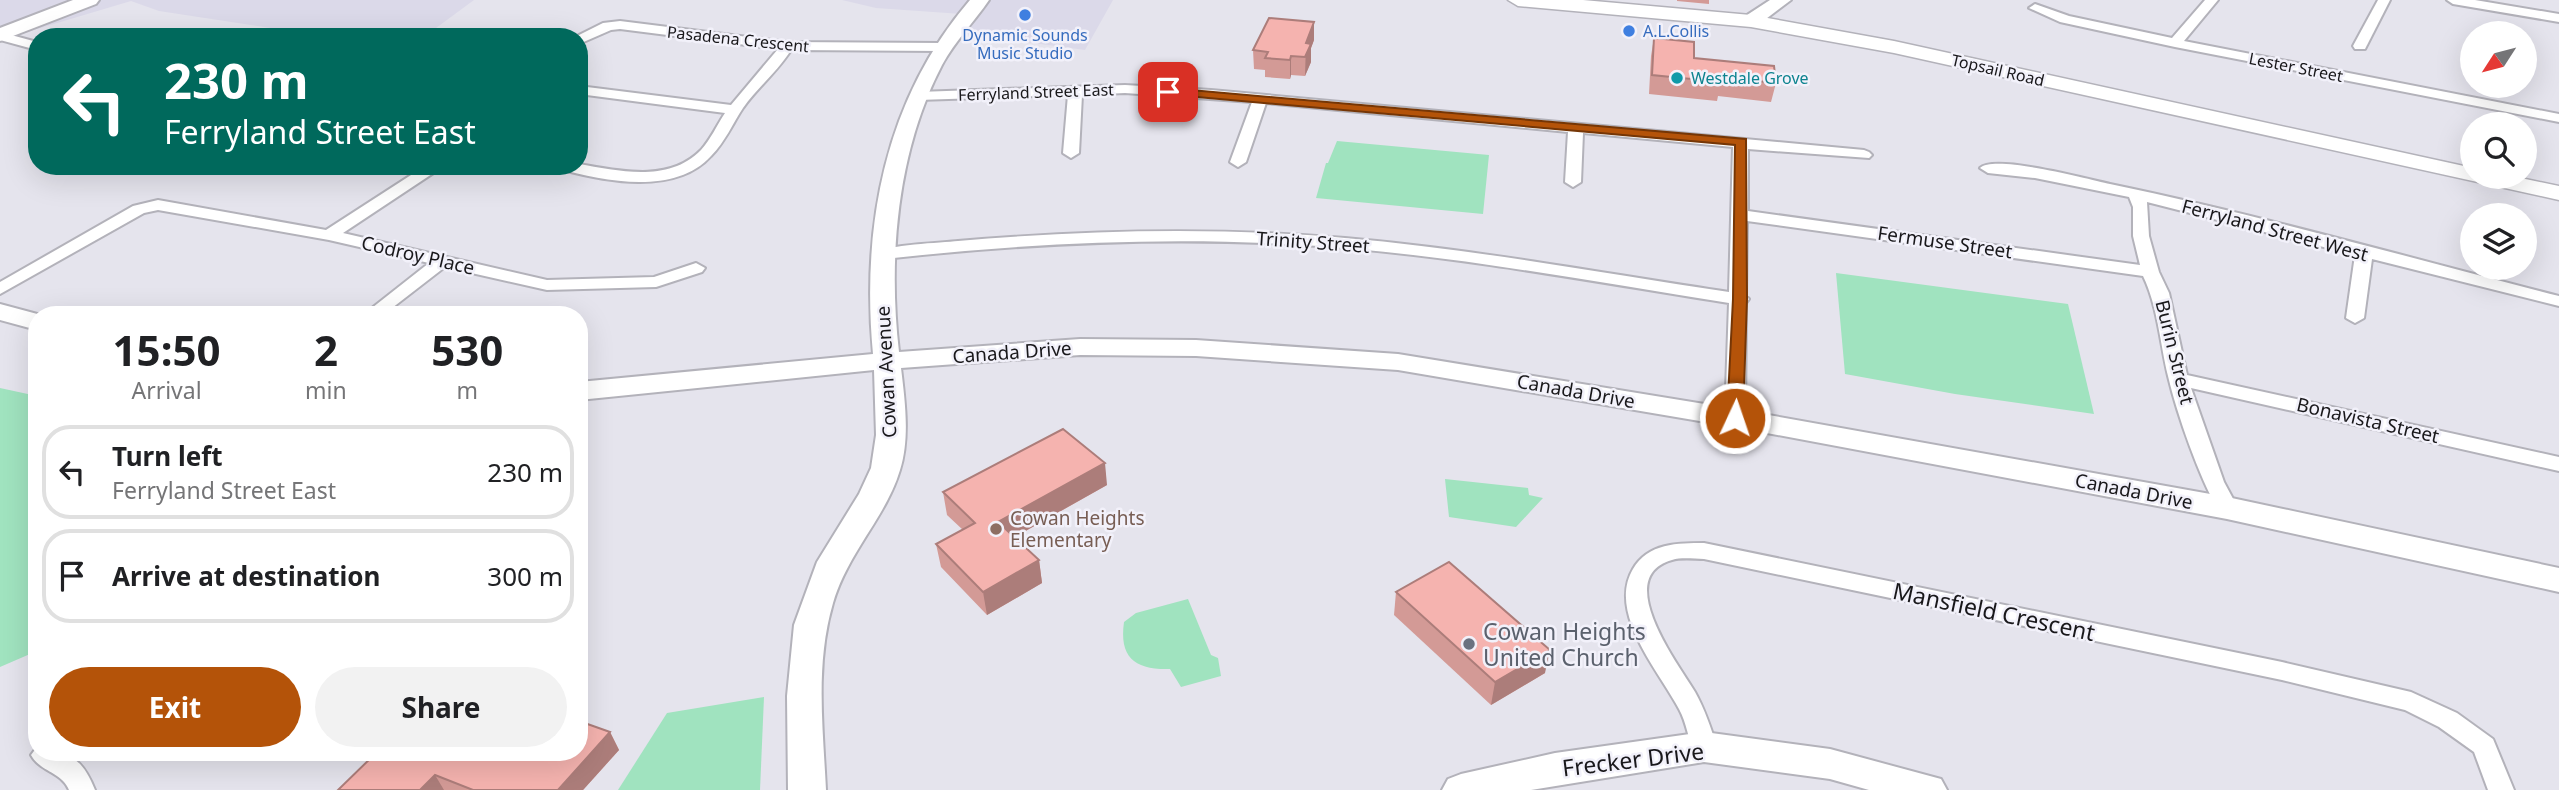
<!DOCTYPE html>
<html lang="en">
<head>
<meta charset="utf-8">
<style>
	:root { --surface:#fff; --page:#f2f2f2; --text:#202124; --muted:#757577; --line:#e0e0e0; --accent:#b45309 }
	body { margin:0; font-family:"Noto Sans",sans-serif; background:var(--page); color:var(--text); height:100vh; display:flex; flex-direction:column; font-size:26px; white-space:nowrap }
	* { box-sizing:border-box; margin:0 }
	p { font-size:23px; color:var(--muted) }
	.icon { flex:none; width:38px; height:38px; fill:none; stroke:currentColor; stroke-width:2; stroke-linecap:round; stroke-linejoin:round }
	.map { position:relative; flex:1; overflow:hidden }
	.side { position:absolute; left:28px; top:306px; width:560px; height:455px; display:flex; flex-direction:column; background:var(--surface); border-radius:28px; box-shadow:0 7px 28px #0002 }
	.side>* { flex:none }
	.guide { position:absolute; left:28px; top:28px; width:560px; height:147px; border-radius:28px; box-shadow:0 7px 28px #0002; background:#00695c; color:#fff; overflow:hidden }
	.needle { width:46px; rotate:234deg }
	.fabs { position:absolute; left:2460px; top:21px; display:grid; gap:14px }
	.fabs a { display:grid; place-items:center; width:77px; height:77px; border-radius:50%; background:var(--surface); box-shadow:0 7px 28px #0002; font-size:35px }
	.pin { position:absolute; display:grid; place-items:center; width:60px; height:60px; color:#fff; margin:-30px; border-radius:14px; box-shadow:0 4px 10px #0006 }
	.me { position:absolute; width:77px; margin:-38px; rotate:3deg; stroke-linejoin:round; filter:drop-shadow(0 0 5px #0008) }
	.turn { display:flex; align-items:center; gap:24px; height:147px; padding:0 21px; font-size:32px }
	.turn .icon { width:91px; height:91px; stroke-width:2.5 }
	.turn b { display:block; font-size:49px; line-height:60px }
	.eta { display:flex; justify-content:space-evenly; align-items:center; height:119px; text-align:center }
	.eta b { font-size:42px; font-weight:700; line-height:49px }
	.primary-button { display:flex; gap:14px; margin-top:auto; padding:14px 21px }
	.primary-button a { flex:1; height:80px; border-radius:42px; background:var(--accent); color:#fff; font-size:28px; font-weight:700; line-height:80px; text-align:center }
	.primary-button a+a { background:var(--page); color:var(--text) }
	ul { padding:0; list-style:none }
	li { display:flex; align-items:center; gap:21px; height:94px; margin:0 14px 10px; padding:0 7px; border:4px solid var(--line); border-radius:28px }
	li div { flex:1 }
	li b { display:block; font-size:26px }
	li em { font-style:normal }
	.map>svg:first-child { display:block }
	.built { fill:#dbd9e9 }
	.green { fill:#a0e3bf }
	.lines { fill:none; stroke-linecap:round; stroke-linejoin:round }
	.street-casing { stroke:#b3b2ba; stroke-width:4 }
	.secondary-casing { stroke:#b3b2ba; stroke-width:4 }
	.primary-casing { stroke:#b3b2ba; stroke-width:3 }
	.street { fill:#fff; fill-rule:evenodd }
	.secondary { fill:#fff; fill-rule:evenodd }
	.primary { fill:#fff; fill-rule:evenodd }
	.wall { fill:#d39a96 }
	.shaded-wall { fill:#ac7d7a }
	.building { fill:#f5b3af; stroke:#ac7d7a; stroke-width:2 }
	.route { fill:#b45309; stroke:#753606; stroke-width:2 }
	.shop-dot { fill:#3f7fe0; stroke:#f2f1fa; stroke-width:2.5 }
	.culture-dot { fill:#0f9aa8; stroke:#f2f1fa; stroke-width:2.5 }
	.education-dot { fill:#8d6e63; stroke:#f2f1fa; stroke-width:2.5 }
	.worship-dot { fill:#6b7280; stroke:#f2f1fa; stroke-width:2.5 }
	.labels { text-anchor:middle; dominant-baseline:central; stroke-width:5; stroke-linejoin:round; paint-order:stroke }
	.far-shop-label { font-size:16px; fill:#366cbe; stroke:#f2f1fa; text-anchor:start }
	.far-street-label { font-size:16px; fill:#19181b; stroke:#f2f1fa }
	.far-culture-label { font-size:16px; fill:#0d838f; stroke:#f2f1fa; text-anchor:start }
	.street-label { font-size:19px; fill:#19181b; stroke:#f2f1fa }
	.education-label { font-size:19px; fill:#785e54; stroke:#f2f1fa; text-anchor:start }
	.near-street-label { font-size:23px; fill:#19181b; stroke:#f2f1fa }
	.near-worship-label { font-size:23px; fill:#5b616d; stroke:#f2f1fa; text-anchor:start }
</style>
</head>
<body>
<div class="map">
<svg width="2559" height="790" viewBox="0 0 2559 790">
	<rect width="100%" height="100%" fill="#e5e4ed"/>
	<g class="built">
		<polygon points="0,0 474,0 436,28 416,37 330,37 159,11 131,1 0,40"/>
		<polygon points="842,0 1113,0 1085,50 958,33 976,15 876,8"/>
	</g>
	<g class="green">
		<polygon points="1337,141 1489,155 1483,214 1316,198 1326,163 1328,163"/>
		<polygon points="1836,273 2068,304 2094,414 1955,394 1845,374"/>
		<polygon points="0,388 37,396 37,651 0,667"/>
		<polygon points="1445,479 1528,488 1529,495 1543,498 1516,527 1449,517"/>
		<path d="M1188 599 1211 655 1218 658 1221 676 1181 687 1170 669C1135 670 1119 658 1124 622L1136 613Z"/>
		<polygon points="764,697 760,790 618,790 667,713"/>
	</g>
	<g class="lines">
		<defs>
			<g id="street">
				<polygon points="2205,0 2218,0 2184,41 2559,114 2559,122 2175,47 2060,22 2029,8 2035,4 2069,16 2172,38"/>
				<polygon points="2378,0 2390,0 2365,49 2355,49 2353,46"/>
				<polygon points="2447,0 2475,0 2559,14 2559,22 2453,4"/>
				<path d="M620 21 787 42 942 43 949 47 942 51 791 50C778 71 758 87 743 108 733 123 725 142 711 156 675 196 604 181 559 169L556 166H579V164C619 171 669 183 701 150 711 139 717 125 725 113L579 94V86L731 105 778 49 620 29 611 30 579 44V37H575L603 23Z"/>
				<polygon points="0,32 37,42 37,50 0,40"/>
				<path d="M1125 85 1211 90 1864 150 1869 152 1872 155 1869 158 1748 149V211L2140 265 2133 236V207L2129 197 2035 178 1988 173 1980 168C1994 154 2088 179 2110 184 2260 215 2410 258 2559 296V306L2372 259 2364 318 2355 323 2346 318 2355 255 2147 202 2149 236 2159 272 2169 293 2187 375 2559 457V471L2191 388 2224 482 2238 508 2234 513 2227 515 2220 513C2200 480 2177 414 2168 376 2160 343 2158 307 2143 276L1747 221 1746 296 1749 299 1746 303 1745 418 1742 422H1728L1725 418 1729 303C1601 283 1474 259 1345 248 1191 235 1037 242 884 259L876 254C885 244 942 243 958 241 1087 230 1217 227 1345 238 1474 249 1601 273 1729 292L1733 147 1583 133 1581 182 1573 187 1565 182 1568 132 1266 103 1246 162 1238 167 1230 162 1252 102 1125 93 1082 95 1079 153 1071 158 1063 153 1068 95 918 100 911 96 918 92Z"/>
				<polygon points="425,166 444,166 343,233 547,280 654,277 696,263 705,268 702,272 656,287 547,290 445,267 383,315 363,315 429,263 329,240 158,210 144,213 0,294 0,282 133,206 158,200 326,230"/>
				<path d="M1704 543 2282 662 2411 692 2457 713 2493 739 2514 790H2488L2474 752 2439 727 2405 710 2282 680 1704 559C1694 559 1682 557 1672 560 1611 577 1679 665 1695 692 1705 710 1711 728 1717 747L1713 754 1704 757 1695 754C1688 740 1687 723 1679 709 1659 671 1607 613 1633 569 1648 543 1678 543 1704 543Z"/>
				<path d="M37 747V752C71 752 82 758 95 790H69C62 772 40 772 31 755Z"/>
			</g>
			<g id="secondary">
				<polygon points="73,0 99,0 96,4 0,41 0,28"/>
				<path d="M970 0H989C974 22 955 41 942 65 897 151 888 257 899 352L1080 339 1196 340 1398 354 1735 409 2227 497 2559 568V592L2227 519 1735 427 1398 370 1196 356 1080 355 901 368C905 401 910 438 900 470 886 517 848 552 833 603 815 664 823 728 826 790H788L787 696 794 625 817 562 859 494 871 468 876 435 874 370 579 400V382L873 354C861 226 885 99 970 0Z"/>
				<polygon points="1770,0 1791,0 1758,25 1744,25 1742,21 1744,17"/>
				<polygon points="0,304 41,315 37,315 37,330 0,320"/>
				<polygon points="1704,732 1830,749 1941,779 1947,790 1869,790 1830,779 1704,762 1531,790 1442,790 1448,779 1461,774 1555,753"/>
			</g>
			<polygon id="primary" points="1508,0 1583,0 1751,15 1894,41 2473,168 2473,177 2516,177 2559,186 2559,200 1894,53 1751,27 1518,6"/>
		</defs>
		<use href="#street" class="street-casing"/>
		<use href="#secondary" class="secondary-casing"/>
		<use href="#primary" class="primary-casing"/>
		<use href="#street" class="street"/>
		<use href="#secondary" class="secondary"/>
		<use href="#primary" class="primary"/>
	</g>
	<g class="wall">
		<polygon points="1677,0 1709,0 1709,4 1677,1"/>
		<polygon points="1314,22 1314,40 1311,48 1311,62 1305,76 1291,75 1290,79 1265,77 1265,70 1254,69 1253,50"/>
		<polygon points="1654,38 1694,58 1776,83 1771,102 1718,96 1717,101 1649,94 1651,56"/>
		<polygon points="1107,485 1015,537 1039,560 1042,583 987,615 941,567 936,544 963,530 947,515 943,492"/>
		<polygon points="1396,592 1545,673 1491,705 1394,615"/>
		<polygon points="610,732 619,750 583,790 338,790"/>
	</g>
	<g class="shaded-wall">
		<polygon points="1314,22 1314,40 1311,48 1311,62 1305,76 1306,43"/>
		<polygon points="1291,56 1291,75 1290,79 1290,60"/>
		<polygon points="1105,463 1107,485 1002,544 998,522"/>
		<polygon points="1039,560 1042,583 987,615 983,592"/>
		<polygon points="1550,650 1545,673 1491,705 1495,682"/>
		<polygon points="610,732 619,750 583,790 558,790"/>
		<polygon points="435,775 444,790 420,790"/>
	</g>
	<g class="building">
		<polygon points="1269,18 1314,22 1306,43 1311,44 1305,57 1291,56 1290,60 1265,58 1268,52 1253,50"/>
		<polygon points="1654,38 1694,42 1694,58 1774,66 1776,83 1721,77 1721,82 1652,75"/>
		<polygon points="1063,429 1105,463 998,522 1039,560 983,592 936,544 975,523 943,492"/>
		<polygon points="1449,562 1550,650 1495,682 1396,592"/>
		<polygon points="579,721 610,732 558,790 473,790 435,775 420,790 338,790 377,752 579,752"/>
	</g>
	<polygon class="route" points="1168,88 1746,139 1747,299 1743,418 1735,424 1727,418 1733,299 1735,145 1164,94 1162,92"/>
	<g class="shop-dot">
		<circle cx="1025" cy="15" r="7"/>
		<circle cx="1629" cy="31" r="7"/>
	</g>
	<circle class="culture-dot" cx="1677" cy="78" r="7"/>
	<circle class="education-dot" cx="996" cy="529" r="7"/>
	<circle class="worship-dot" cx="1469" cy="644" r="7"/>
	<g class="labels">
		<g class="far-shop-label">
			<text x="1643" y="31">A.L.Collis</text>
			<text x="1025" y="35" text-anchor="middle">Dynamic Sounds<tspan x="1025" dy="18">Music Studio</tspan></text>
		</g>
		<g class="far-street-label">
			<text transform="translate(738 39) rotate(6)">Pasadena Crescent</text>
			<text transform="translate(2296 67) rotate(11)">Lester Street</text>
			<text transform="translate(1998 70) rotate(13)">Topsail Road</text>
			<text transform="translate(1036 92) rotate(-2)">Ferryland Street East</text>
		</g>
		<g class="far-culture-label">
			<text x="1691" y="78">Westdale Grove</text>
		</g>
		<g class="street-label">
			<text transform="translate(2275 230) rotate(15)">Ferryland Street West</text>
			<text transform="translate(1313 242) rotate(4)">Trinity Street</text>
			<text transform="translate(1945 242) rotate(8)">Fermuse Street</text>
			<text transform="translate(418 255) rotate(13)">Codroy Place</text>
			<text transform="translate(1012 352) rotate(-4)">Canada Drive</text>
			<text transform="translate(2175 352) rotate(76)">Burin Street</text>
			<text transform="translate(886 372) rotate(-93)">Cowan Avenue</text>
			<text transform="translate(1576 391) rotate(10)">Canada Drive</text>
			<text transform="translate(2368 420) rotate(13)">Bonavista Street</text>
			<text transform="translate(2134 491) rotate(11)">Canada Drive</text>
		</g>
		<g class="education-label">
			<text x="1010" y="518">Cowan Heights<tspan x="1010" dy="22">Elementary</tspan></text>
		</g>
		<g class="near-street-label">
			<text transform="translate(1994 611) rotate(12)">Mansfield Crescent</text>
			<text transform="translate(1633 759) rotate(-7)">Frecker Drive</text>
		</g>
		<g class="near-worship-label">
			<text x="1483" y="631">Cowan Heights<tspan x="1483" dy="26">United Church</tspan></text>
		</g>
	</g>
</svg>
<div class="fabs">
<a><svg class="needle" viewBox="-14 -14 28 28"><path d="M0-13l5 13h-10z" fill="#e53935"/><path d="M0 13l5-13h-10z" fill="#757577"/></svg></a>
<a><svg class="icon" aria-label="search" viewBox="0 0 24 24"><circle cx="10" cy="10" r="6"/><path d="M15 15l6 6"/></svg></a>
<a><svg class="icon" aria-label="layers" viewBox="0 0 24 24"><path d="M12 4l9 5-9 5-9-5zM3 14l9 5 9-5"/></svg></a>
</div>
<div class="pin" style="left:1168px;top:92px;background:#d93025"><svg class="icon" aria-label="arrive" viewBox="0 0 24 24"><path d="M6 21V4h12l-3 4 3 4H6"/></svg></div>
<svg class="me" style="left:1735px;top:418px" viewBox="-20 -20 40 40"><circle r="17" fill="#b45309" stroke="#fff" stroke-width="3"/><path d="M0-11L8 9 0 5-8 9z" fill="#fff"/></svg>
<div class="guide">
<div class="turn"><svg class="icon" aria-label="left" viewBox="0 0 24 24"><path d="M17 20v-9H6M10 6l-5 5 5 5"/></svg><div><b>230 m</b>Ferryland Street East</div></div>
</div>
<section class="side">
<div class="eta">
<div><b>15:50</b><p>Arrival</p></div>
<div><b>2</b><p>min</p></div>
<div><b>530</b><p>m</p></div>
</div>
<ul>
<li><svg class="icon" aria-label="left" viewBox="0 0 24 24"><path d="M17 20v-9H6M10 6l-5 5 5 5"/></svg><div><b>Turn left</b><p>Ferryland Street East</p></div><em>230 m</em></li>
<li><svg class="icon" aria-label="arrive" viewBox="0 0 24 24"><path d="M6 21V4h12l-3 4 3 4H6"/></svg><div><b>Arrive at destination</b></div><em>300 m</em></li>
</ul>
<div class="primary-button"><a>Exit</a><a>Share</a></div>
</section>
</div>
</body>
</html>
